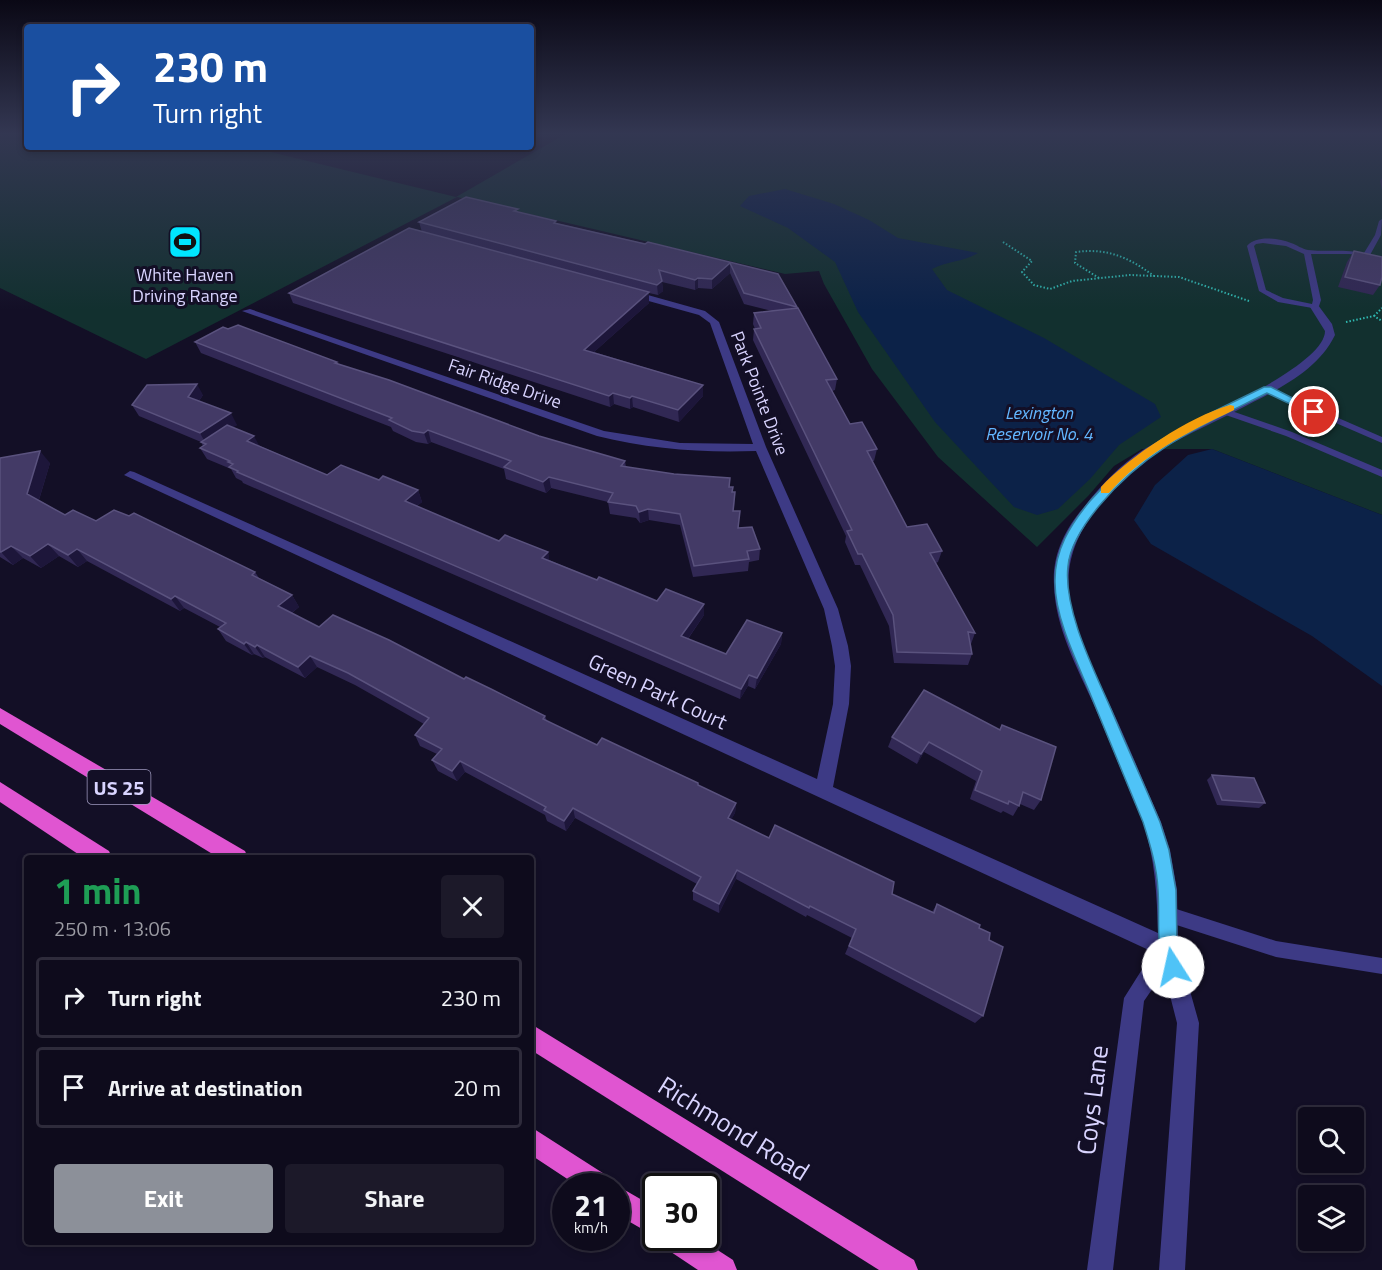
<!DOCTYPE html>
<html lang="en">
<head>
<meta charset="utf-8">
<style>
	:root { --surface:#0e0b1c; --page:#1c1929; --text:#f1f3f6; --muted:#9b9ba3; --line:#2e2b3b; --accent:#8c9099 }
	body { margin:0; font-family:"Titillium Web",sans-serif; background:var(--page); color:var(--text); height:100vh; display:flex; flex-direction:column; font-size:22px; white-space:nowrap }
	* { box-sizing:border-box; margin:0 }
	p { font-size:20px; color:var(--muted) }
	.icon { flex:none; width:33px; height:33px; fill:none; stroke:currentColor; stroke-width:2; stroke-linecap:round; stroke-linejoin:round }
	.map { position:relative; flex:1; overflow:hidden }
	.drawer { position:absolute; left:24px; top:855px; width:510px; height:390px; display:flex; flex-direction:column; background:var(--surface); border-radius:6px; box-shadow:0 3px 9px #0003,0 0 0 2px var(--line) }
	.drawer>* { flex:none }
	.guide { position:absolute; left:24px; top:24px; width:510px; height:126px; border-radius:6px; box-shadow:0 3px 9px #0003,0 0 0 2px var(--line); background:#1a4fa0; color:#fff; overflow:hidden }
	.tools { position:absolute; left:1298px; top:1107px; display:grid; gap:12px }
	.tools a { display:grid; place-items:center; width:66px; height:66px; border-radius:6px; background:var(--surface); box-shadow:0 3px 9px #0003,0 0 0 2px var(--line); font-size:30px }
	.speed { position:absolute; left:552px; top:1173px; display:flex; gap:12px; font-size:30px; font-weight:700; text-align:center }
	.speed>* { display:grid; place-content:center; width:78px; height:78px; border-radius:50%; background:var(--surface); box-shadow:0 3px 9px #0003,0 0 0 2px var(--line); line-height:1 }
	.speed small { font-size:15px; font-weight:400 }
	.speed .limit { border:3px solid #111; border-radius:9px; background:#fff; color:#111 }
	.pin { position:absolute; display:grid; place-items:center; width:51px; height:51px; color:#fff; margin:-26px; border:3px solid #fff; border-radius:50%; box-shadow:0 2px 6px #0007 }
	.me { position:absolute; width:66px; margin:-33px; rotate:350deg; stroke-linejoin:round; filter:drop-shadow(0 0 4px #0008) }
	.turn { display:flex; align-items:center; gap:21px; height:126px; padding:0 30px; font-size:27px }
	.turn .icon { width:78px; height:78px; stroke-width:2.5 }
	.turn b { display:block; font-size:42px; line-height:51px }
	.round { display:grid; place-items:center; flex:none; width:63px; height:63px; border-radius:6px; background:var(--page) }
	.head { display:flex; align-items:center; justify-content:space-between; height:102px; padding:0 30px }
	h1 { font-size:36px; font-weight:700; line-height:45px; color:#1e9e55 }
	.button { display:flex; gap:12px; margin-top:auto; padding:12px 30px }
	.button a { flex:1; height:69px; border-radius:6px; background:var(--accent); color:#fff; font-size:24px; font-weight:700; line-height:69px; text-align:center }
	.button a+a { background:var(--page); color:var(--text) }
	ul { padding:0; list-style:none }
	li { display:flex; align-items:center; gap:18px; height:81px; margin:0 12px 9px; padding:0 18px; border:3px solid var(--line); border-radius:6px }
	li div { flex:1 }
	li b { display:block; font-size:22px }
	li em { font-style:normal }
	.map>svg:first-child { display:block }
	.green { fill:#12302f }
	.water { fill:#0c2248 }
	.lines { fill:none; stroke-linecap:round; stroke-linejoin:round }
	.path { stroke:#2fb8b0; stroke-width:2; stroke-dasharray:1.5 2; stroke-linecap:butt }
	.service { fill:#3d3a85; fill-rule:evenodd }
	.minor { fill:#3d3a85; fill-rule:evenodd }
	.trunk { fill:#e055d1; fill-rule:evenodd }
	.wall { fill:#312854 }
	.shaded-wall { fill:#1d163a }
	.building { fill:#433a66; stroke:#5a527e; stroke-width:1.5 }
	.route { fill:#4fc3f7; stroke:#337fa1; stroke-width:1.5 }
	.slow { fill:#f59e0b }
	.labels { text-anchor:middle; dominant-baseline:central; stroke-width:6; stroke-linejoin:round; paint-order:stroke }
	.far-poi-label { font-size:18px; fill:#d9d4ff; stroke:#130f26 }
	.far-street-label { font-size:18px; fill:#d9d4ff; stroke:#130f26 }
	.far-water-label { font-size:18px; font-style:italic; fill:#62b6ff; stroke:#130f26 }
	.shield { fill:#130f26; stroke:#9e99be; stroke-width:1.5 }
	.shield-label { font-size:20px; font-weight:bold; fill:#d9d4ff }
	.street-label { font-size:21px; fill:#d9d4ff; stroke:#130f26 }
	.near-street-label { font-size:26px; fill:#d9d4ff; stroke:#130f26 }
</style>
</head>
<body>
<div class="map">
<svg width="1382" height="1270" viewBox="0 0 1382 1270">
	<rect width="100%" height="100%" fill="#130f26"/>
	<polygon class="green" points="0,132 27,132 27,147 250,147 456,197 569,132 1382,132 1382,515 1212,449 1142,449 1114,466 1089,495 1037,547 938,457 872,369 824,284 819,271 785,274 457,197 146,359 0,288"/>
	<g class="water">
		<path d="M785 189 834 204 869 220 898 238 978 253C964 262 947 261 932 269L947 290 1044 338 1155 404 1161 417 1119 445 1090 479 1058 509 1037 515 1014 507 935 422 858 312 835 262 788 228 740 206 749 196Z"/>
		<polygon points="1212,449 1382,515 1382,686 1312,636 1151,544 1134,520 1155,485 1188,455"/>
	</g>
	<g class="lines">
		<g class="path">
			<polyline points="1003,242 1032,261 1022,272 1034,285 1050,289 1072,281 1130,275 1179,277 1249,301"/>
			<path d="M1099 278 1075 263 1076 252C1108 248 1128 257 1154 276"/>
			<polyline points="1374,316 1382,308"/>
			<polyline points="1346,322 1374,316 1382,321"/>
		</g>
		<g class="service">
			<path d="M1382 219 1381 235 1370 255 1382 258V262L1350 254H1311L1321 300 1318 309 1278 302 1259 291 1247 246C1256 235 1278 238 1291 243 1297 245 1302 249 1308 250 1327 252 1345 249 1364 253L1375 235 1379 221ZM1263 243 1286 246 1304 254 1313 300 1312 304 1283 298 1266 290 1254 246 1256 244Z"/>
			<polygon points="1267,387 1382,437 1382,443 1264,392 1264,388"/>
			<polygon points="1223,408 1292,432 1382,470 1382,477 1286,436 1220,413 1220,409"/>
			<polygon points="1167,906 1276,941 1382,958 1382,974 1276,957 1161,920 1159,914 1161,908"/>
		</g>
		<path class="minor" d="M630 290 705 311 719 322 766 447 838 609 848 646 851 666 849 704 833 787 1158 933C1157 894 1155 859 1143 822 1126 783 1111 744 1094 705 1077 667 1055 627 1054 585 1052 555 1065 529 1084 507 1101 485 1120 465 1143 450 1175 429 1325 369 1325 331L1310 307 1312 305H1318L1332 324 1335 335C1317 373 1272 392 1236 411 1207 426 1176 439 1148 458 1131 470 1116 485 1103 501 1041 573 1075 627 1108 701 1127 741 1143 782 1161 822L1170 850 1177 890 1178 948 1199 1023 1185 1270H1159L1177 1023 1164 972 1144 1001 1113 1270H1087L1124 998 1153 952 124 475 130 471 134 472 817 779 833 704 835 666 832 646 824 609 756 451C702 453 649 449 597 436L242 311 250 309 604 431 680 443 753 444 710 323 699 315 627 295V291Z"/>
		<g class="trunk">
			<polygon points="0,708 245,851 248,858 219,858 0,724"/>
			<polygon points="0,782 109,851 112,858 84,858 0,802"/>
			<polygon points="531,1024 914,1260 918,1270 879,1270 531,1050"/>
			<polygon points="531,1127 609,1177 613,1186 616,1185 656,1208 656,1237 616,1214 616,1186 578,1186 531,1155"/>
			<polygon points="661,1238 699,1238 733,1260 737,1270 698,1270 665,1248"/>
		</g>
	</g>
	<g class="wall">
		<polygon points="1382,178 1382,190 1380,181"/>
		<polygon points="518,212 556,223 778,274 837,379 835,390 832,391 850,424 877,449 874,461 872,461 907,527 942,551 938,562 936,563 975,633 971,644 972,654 968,665 894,663 889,626 860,565 855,565 845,542 846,536 753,340 754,329 755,329 753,324 754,313 772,311 744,304 730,273 712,289 698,288 695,290 662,282 663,291 658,295 649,293 649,303 594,352 703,385 703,396 679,422 633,407 630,409 614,404 610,407 293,303 289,293 422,232 419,222"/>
		<polygon points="1354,251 1380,285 1373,295 1338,287 1347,262"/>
		<polygon points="228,329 339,365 539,436 625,461 626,467 674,474 730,478 730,487 733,492 735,492 734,511 739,528 760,549 759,560 749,562 748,571 693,577 680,525 649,520 640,523 636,518 610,514 608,502 551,488 546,493 506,479 504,469 431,442 428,444 416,442 393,431 391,427 201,353 195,342"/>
		<polygon points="203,395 199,401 237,425 232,427 260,446 327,475 379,480 418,490 422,502 417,506 499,541 548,552 549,560 597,580 657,601 704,604 704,615 688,639 726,654 782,633 781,644 755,689 748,686 740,699 243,483 242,481 236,478 231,469 207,459 200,448 203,446 201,442 139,416 132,405"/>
		<polygon points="0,458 50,463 39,500 65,515 96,521 255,572 259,578 292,595 299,607 292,613 319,627 464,679 545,716 547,721 597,745 698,783 698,785 736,803 735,813 731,819 769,838 932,912 937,904 979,928 989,940 983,1016 975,1023 845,954 852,938 807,915 806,917 736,879 719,913 693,900 693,891 697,884 575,818 566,831 547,821 545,815 465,772 457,781 438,771 432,760 437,754 420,746 415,735 424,724 355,685 317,667 305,678 265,657 263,658 254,654 252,655 226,641 218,629 220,627 184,608 180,611 87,561 78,567 59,556 41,568 23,558 13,565 0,557"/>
		<polygon points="1002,725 1041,800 1034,810 1020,804 1013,816 1003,811 1001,813 970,799 976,781 924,752 917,764 888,747 892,737 999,730"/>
		<polygon points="1212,775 1265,803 1259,808 1217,805 1207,780"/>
	</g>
	<g class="shaded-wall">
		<polygon points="730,263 730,273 712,289 712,279"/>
		<polygon points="698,278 698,288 695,290 695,280"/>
		<polygon points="662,281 663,291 658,295 657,285"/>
		<polygon points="649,292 649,303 585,360 584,350"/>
		<polygon points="197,384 203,395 194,408 188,397"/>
		<polygon points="703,385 703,396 679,422 678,410"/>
		<polygon points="613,393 614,404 610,407 609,396"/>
		<polygon points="632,396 633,407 630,409 630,398"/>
		<polygon points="231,413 237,425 206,444 200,433"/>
		<polygon points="428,430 431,442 428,444 424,433"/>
		<polygon points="254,436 260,447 247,441"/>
		<polygon points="40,451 50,463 37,506 27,494"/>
		<polygon points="549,477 551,488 546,493 543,482"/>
		<polygon points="418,490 422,502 409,512 405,501"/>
		<polygon points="648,509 649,520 640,523 639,512"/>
		<polygon points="48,544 59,556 41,568 30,556"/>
		<polygon points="11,546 23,558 13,565 1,552"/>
		<polygon points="77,549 87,561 78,567 68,555"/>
		<polygon points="548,552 550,563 542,558"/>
		<polygon points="292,595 299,607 285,618 278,606"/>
		<polygon points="175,596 184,608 180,611 171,599"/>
		<polygon points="704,604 704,615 682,647 681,636"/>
		<polygon points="782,633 781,644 755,689 757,678"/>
		<polygon points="246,642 254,654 252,655 244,644"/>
		<polygon points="257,645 265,657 263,658 255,647"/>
		<polygon points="310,656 317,667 305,678 298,667"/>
		<polygon points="749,675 748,686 740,699 741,689"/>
		<polygon points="929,742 924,752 917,764 921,754"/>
		<polygon points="460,761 465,772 457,781 452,771"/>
		<polygon points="736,803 735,813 727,828 728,818"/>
		<polygon points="573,808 575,818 566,831 564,821"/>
		<polygon points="737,870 736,879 719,913 719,904"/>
	</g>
	<g class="building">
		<polygon points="466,197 518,209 514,211 556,221 554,223 645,244 648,242 778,274 797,307 744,293 730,263 712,279 698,278 695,280 659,270 662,281 657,285 419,222"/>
		<polygon points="409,228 649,292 584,350 703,385 678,410 632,396 630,398 613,393 609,396 289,293"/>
		<polygon points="1354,251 1382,257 1382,277 1380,285 1345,277"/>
		<polygon points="798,308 837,379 826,380 850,424 862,422 877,449 867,451 907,527 927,524 942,551 930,553 975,633 968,632 972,654 897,652 893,615 862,554 858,554 847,531 852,530 754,329 761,328 754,313"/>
		<polygon points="238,325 337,362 335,363 389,380 539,436 625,461 621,466 674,474 730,478 729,487 733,487 732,492 735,492 733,511 740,511 738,528 752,527 760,549 747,551 749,559 694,566 680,514 648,509 639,512 636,506 608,502 613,493 549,477 543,482 504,467 511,461 428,430 424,433 412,431 389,420 392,418 195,342 223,327 228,329"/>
		<polygon points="197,384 188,397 231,413 200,433 132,405 147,385"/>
		<polygon points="227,425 254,436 247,441 327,475 341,465 379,480 383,476 418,490 405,501 499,541 505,535 548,552 542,558 597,580 599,577 657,601 666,589 704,604 681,636 726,654 747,620 782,633 757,678 749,675 741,689 237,472 238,471 229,467 233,464 228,462 230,461 200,448 206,444 201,442"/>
		<polygon points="40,451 27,494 65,515 73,510 96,521 114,510 129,516 134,513 255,572 252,575 292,595 278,606 319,627 333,615 389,640 464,679 466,677 491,689 545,716 543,719 597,745 602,738 698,783 698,785 736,803 728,818 769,838 775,825 894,882 892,894 934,913 937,904 980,925 979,928 990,933 989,940 1003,947 983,1016 849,946 856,929 810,906 809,908 737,870 719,904 693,891 701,877 573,808 564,821 544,810 546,807 460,761 452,771 432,760 442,749 415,735 429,718 348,673 310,656 298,667 257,645 255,647 246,642 244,644 218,629 226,623 175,596 171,599 77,549 68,555 48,544 30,556 11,546 1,552 0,552 0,458"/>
		<polygon points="924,690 1000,730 1002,725 1056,747 1041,800 1023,792 1019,806 1009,801 1008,804 975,790 982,771 929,742 921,754 892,737"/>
		<polygon points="1212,775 1254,778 1265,803 1222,800"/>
	</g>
	<linearGradient id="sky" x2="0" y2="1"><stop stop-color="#0a0815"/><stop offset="0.43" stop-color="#333752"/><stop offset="1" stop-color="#333752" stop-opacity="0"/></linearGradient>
	<rect width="1382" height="310" fill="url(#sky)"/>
	<path class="route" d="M1264 387H1271L1320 412 1311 414 1267 393C1201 426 1147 448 1099 506 1085 523 1070 544 1068 566 1063 609 1094 670 1111 709 1127 747 1144 784 1160 822L1169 850 1176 890 1177 948 1182 967 1179 973 1173 976 1166 973C1155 946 1160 919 1158 890 1157 867 1150 844 1143 822 1125 779 1107 735 1089 691 1076 660 1055 617 1055 583 1054 551 1070 525 1090 501 1141 442 1195 421 1264 387Z"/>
	<path class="slow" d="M1230 405 1234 406V410C1188 432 1143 454 1109 493H1101V487C1130 456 1189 417 1230 405Z"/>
	<defs>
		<symbol id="stadium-square" viewBox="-11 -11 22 22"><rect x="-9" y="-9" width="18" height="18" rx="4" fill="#00e5ff" stroke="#130f26"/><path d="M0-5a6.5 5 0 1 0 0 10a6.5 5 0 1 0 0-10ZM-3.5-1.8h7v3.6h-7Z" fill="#111"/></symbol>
	</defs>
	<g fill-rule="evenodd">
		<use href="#stadium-square" x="166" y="223" width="38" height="38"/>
	</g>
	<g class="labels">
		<g class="far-poi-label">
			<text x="185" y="274">White Haven<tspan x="185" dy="21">Driving Range</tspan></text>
		</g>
		<g class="far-street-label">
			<text transform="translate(505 383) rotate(19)">Fair Ridge Drive</text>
			<text transform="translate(760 393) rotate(69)">Park Pointe Drive</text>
		</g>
		<g class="far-water-label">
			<text x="1039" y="412">Lexington<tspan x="1039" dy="21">Reservoir No. 4</tspan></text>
		</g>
		<rect class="shield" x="87.5" y="770" width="63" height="34" rx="4.5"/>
		<g class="shield-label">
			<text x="119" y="787">US 25</text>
		</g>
		<g class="street-label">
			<text transform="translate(658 691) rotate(25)">Green Park Court</text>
		</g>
		<g class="near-street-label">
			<text transform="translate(1092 1100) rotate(-83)">Coys Lane</text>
			<text transform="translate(734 1128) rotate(32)">Richmond Road</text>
		</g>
	</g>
</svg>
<div class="tools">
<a><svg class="icon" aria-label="search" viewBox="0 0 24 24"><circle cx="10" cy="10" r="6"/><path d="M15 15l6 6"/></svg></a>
<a><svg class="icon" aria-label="layers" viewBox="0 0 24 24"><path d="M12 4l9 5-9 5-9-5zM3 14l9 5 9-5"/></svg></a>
</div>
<div class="speed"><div>21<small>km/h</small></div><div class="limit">30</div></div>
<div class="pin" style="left:1314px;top:412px;background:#d93025"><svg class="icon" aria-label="arrive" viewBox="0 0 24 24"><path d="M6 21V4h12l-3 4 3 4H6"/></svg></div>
<svg class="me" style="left:1173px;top:967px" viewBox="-20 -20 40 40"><circle r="19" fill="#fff"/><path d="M0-13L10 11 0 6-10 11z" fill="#4fc3f7"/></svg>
<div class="guide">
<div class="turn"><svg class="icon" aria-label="right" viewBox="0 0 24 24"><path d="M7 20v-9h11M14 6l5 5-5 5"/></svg><div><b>230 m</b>Turn right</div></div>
</div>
<section class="drawer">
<div class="head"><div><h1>1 min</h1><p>250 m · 13:06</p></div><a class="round"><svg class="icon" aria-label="close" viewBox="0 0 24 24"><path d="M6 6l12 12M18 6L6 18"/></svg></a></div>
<ul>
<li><svg class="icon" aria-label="right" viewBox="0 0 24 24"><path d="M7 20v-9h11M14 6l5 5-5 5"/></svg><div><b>Turn right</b></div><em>230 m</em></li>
<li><svg class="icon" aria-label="arrive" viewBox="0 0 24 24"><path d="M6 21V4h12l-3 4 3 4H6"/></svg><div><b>Arrive at destination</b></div><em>20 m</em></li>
</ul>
<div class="button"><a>Exit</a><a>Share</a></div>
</section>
</div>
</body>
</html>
